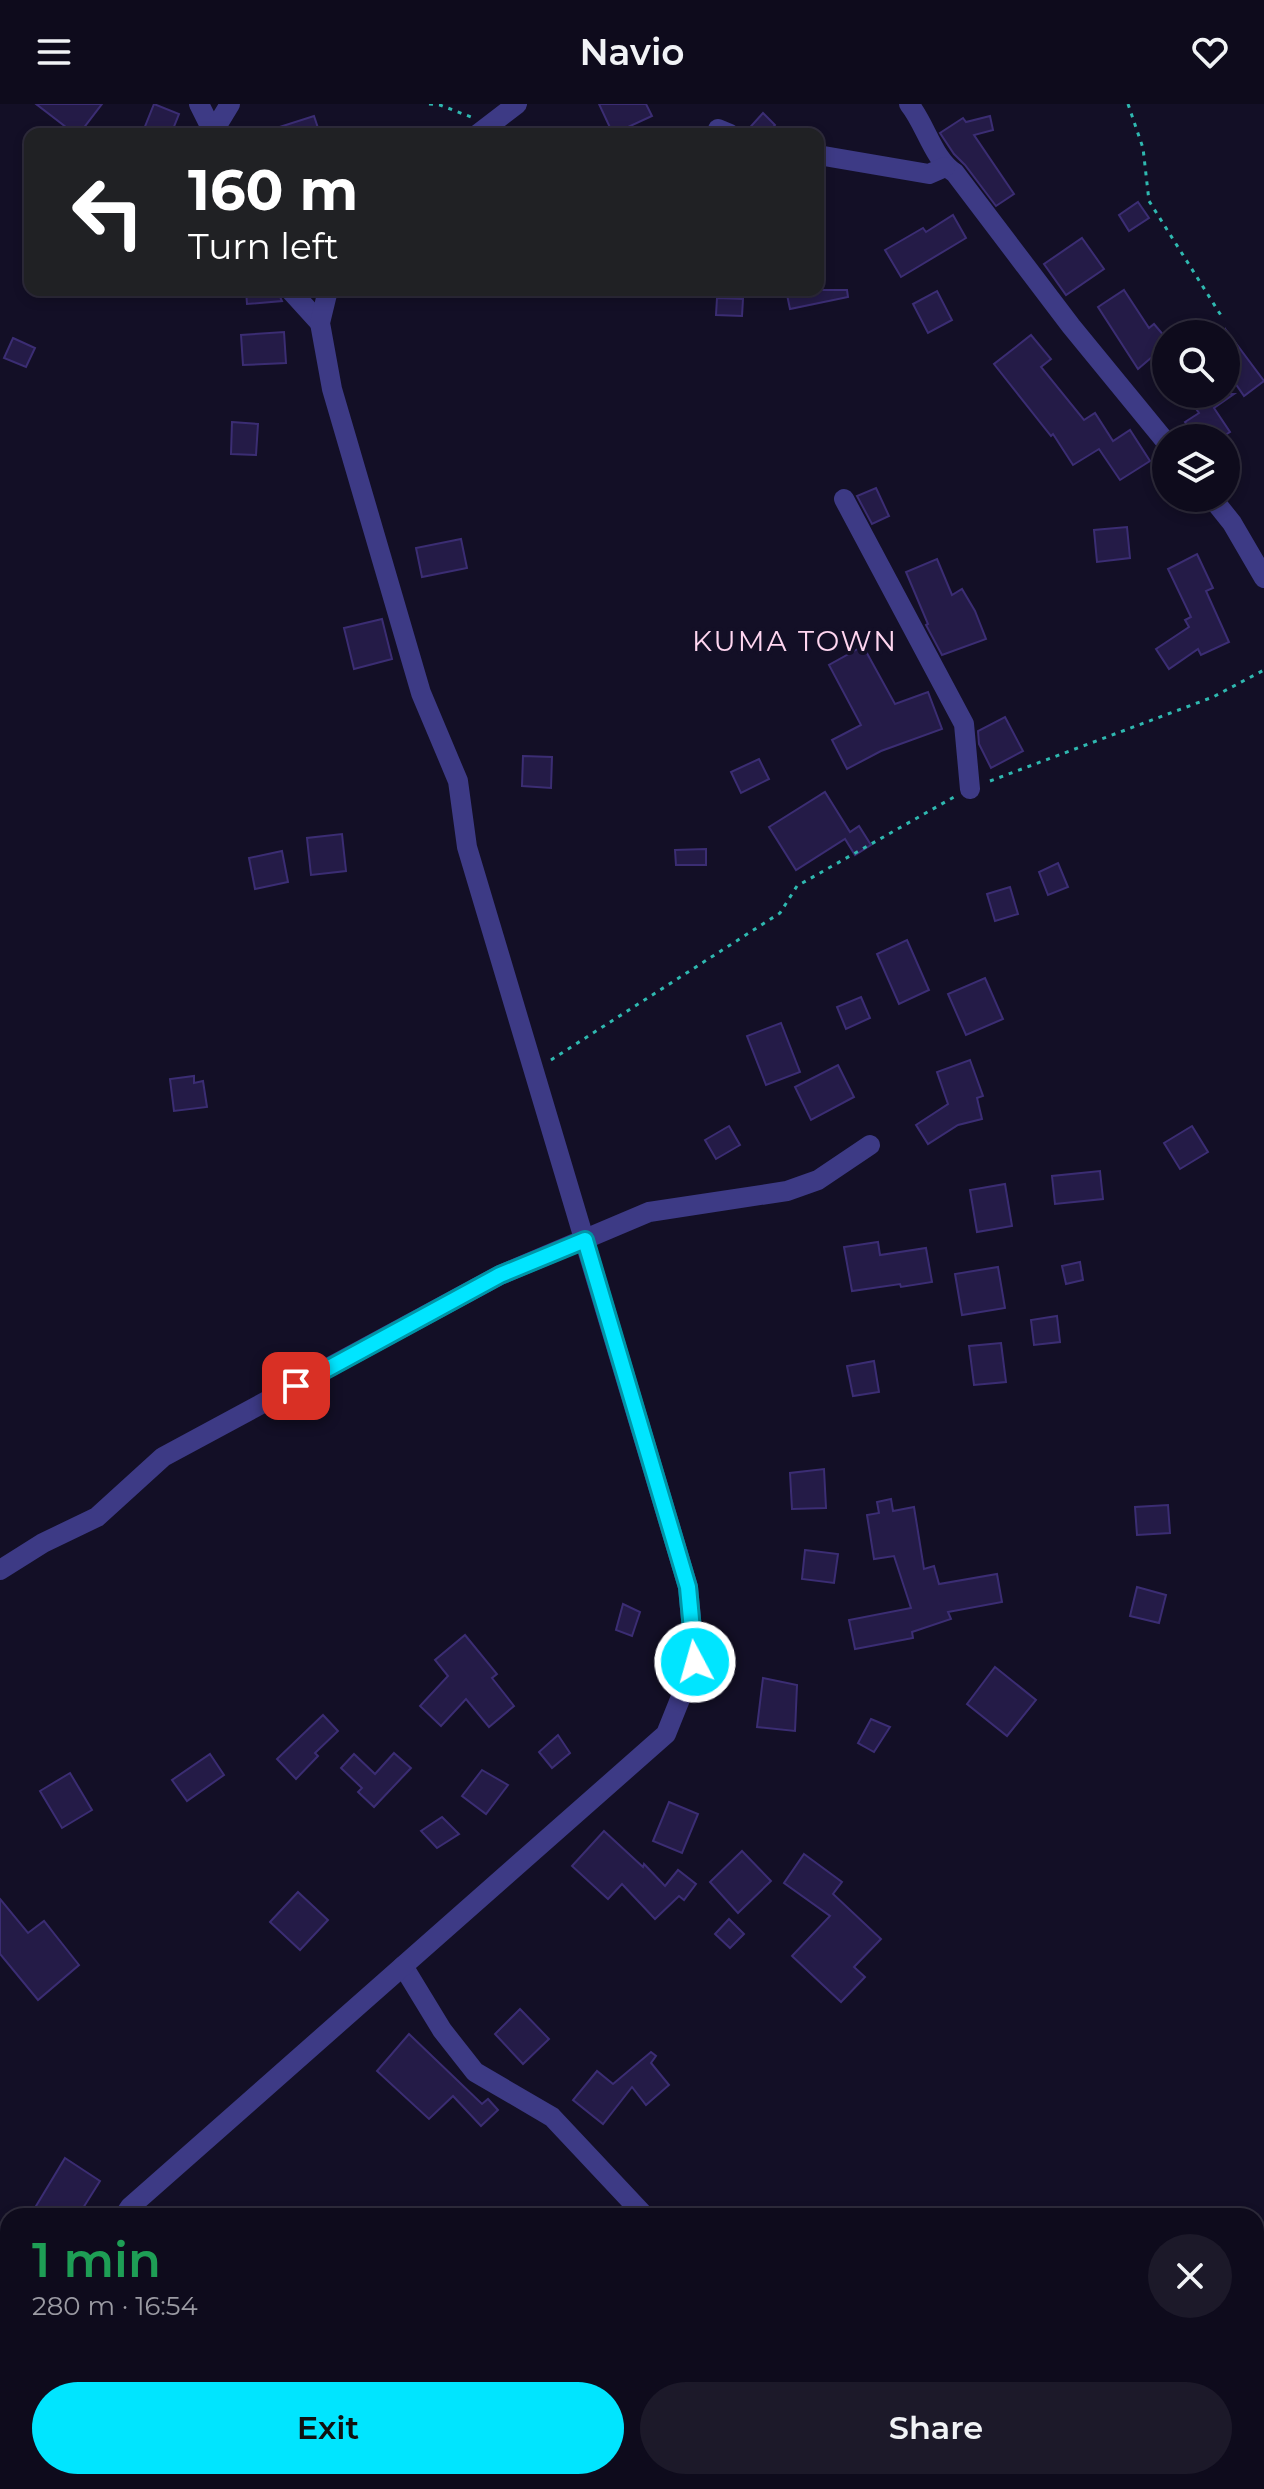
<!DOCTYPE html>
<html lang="en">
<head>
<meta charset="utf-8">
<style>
	:root { --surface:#0e0b1c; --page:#1c1929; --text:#f1f3f6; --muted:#9b9ba3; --line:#2e2b3b; --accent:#00e5ff }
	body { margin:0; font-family:Montserrat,sans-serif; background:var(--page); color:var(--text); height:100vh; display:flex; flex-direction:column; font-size:30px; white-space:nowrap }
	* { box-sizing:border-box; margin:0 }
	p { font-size:26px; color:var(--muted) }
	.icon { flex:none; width:44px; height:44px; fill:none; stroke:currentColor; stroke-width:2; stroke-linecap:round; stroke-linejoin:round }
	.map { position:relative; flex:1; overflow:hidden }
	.drawer { position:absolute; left:0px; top:2104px; width:1264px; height:282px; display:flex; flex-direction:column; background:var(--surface); border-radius:24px 24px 0 0; box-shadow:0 4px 12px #0003,0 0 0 2px var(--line) }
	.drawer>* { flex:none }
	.hud { position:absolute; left:24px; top:24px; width:800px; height:168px; border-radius:16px; box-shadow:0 4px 12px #0003,0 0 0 2px var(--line); background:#202124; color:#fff; overflow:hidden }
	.tools { position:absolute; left:1152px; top:216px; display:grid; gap:16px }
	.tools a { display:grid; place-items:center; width:88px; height:88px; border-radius:50%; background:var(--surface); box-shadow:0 4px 12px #0003,0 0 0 2px var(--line); font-size:40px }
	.pin { position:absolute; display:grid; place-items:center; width:68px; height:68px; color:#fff; margin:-34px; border-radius:16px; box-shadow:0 4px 12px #0006 }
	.me { position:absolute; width:88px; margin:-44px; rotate:354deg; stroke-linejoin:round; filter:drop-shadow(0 0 6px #0008) }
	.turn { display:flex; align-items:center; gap:28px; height:168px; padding:0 32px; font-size:36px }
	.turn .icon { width:104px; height:104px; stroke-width:2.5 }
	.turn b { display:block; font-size:56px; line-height:68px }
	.round { display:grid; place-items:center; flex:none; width:84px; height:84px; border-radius:42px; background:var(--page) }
	.head { display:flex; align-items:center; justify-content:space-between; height:136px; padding:0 32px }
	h1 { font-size:48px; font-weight:600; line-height:60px; color:#1e9e55 }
	.action { display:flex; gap:16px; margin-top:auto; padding:16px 32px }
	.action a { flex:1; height:92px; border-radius:48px; background:var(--accent); color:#111; font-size:32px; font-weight:600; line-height:92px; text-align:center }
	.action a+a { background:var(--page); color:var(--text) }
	header { display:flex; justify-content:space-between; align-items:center; height:104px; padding:0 32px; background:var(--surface); font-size:36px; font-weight:600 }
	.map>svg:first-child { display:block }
	.building { fill:#241b47; stroke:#3b2d73; stroke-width:2 }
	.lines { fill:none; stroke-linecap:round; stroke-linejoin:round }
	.path { stroke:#2fb8b0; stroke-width:3; stroke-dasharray:4 6; stroke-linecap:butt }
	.minor { stroke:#3d3a85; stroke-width:20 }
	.route-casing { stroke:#0095a6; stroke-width:20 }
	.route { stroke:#00e5ff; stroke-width:14 }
	.labels { text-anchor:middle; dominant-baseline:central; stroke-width:8; stroke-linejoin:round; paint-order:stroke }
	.neighbourhood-label { font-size:28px; letter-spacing:2px; fill:#ffd6f0; stroke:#130f26 }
</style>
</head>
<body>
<header><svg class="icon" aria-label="menu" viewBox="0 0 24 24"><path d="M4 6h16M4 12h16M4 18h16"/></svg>Navio<svg class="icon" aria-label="heart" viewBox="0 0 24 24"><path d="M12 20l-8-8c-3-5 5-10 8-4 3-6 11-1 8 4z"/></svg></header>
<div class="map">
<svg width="1264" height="2385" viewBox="0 0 1264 2385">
	<rect width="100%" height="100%" fill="#130f26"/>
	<g class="building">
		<polygon points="36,0 102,0 79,30 75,30"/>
		<polygon points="154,0 179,10 171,30 142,30"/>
		<polygon points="599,0 646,0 652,12 613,30"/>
		<polygon points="763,9 775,21 766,30 744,30"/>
		<polygon points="314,12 320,30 267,30 267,27"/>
		<polygon points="990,12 993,26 974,31 1014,90 996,102 965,61 954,50 940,29 963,14 966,18"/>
		<polygon points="1138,98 1149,114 1129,127 1119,111"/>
		<polygon points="953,111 966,134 901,173 885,146 923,124 926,128"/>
		<polygon points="1082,134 1104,165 1066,191 1044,160"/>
		<polygon points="246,186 277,186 282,197 247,200"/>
		<polygon points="786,186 847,186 848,193 790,205"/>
		<polygon points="1124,186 1149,224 1154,220 1166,234 1166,241 1138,265 1098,203"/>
		<polygon points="937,187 952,216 928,229 913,200"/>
		<polygon points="717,194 743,195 742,212 716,211"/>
		<polygon points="1226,226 1264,277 1244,292 1226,266"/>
		<polygon points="284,228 286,259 243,261 241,231"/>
		<polygon points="1031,231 1051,255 1041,263 1084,316 1095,309 1113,337 1130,326 1150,357 1120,376 1099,345 1073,361 1053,330 1051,332 994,260"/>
		<polygon points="13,234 35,244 26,263 4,254"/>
		<polygon points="1185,290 1234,290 1214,304 1230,328 1220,334 1195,334 1185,318 1199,309"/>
		<polygon points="232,318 258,320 256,351 231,350"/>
		<polygon points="876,384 889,412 872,420 857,392"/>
		<polygon points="1127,423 1130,454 1097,458 1094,426"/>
		<polygon points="461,435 467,464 422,473 416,444"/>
		<polygon points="1197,450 1213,484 1206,487 1229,538 1201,551 1198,545 1169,565 1156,545 1189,523 1185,516 1191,513 1168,465"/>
		<polygon points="937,455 952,491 962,485 975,507 986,535 942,551 926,521 928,520 906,468"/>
		<polygon points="382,515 392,555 354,565 344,524"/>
		<polygon points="863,542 895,600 928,588 942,625 881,647 847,665 832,636 861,621 829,561"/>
		<polygon points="1005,613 1023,647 991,664 979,640 978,627"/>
		<polygon points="523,652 552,653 551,684 522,682"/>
		<polygon points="759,655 769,675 741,689 731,668"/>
		<polygon points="825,688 850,728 859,722 871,741 855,751 845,735 796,766 769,723"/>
		<polygon points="342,730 346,767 311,771 307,734"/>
		<polygon points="706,745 706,761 676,761 675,746"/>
		<polygon points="282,747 288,778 255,785 249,754"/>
		<polygon points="1058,759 1068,783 1048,791 1039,768"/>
		<polygon points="1010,783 1018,810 995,817 987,790"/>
		<polygon points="907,836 929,886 899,900 877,850"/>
		<polygon points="985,874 1003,915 966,931 948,890"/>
		<polygon points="861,893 870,914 846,925 837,903"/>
		<polygon points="781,919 800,968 766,981 747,932"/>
		<polygon points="970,956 983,992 977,994 982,1015 958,1021 928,1040 916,1021 948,1000 937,968"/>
		<polygon points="838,961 854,993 811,1016 795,983"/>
		<polygon points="194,972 194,979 203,977 207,1003 174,1007 170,975"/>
		<polygon points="729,1022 740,1041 716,1055 705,1036"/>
		<polygon points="1192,1022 1208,1048 1180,1065 1164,1039"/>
		<polygon points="1100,1067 1103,1095 1055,1100 1052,1072"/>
		<polygon points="1005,1080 1012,1122 977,1128 970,1086"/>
		<polygon points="878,1138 880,1151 926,1144 932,1178 901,1183 900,1180 852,1187 844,1143"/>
		<polygon points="1080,1158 1083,1176 1066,1180 1062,1162"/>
		<polygon points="998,1163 1005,1204 962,1211 955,1170"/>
		<polygon points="1057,1212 1060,1238 1034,1241 1031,1216"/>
		<polygon points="1001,1239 1006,1278 974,1281 969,1242"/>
		<polygon points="874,1257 879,1288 853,1292 847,1262"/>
		<polygon points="824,1365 826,1404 792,1405 790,1369"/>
		<polygon points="891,1395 893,1407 914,1403 924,1465 934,1462 939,1480 997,1470 1002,1498 948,1508 951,1515 912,1528 913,1534 855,1545 849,1516 911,1504 894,1452 874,1455 867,1411 879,1409 877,1398"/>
		<polygon points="1168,1401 1170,1429 1137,1431 1135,1403"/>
		<polygon points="805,1446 838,1450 834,1479 802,1475"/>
		<polygon points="1137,1483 1166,1491 1159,1519 1130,1512"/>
		<polygon points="623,1500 640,1508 632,1532 616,1526"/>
		<polygon points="465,1531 497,1570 492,1574 514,1602 489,1623 466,1595 441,1622 420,1602 448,1572 435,1556"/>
		<polygon points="995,1563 1036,1596 1007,1632 967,1600"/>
		<polygon points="763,1574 797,1581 795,1627 757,1623"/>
		<polygon points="323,1611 338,1627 315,1649 318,1652 296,1675 277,1655"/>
		<polygon points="871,1615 890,1623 874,1648 858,1639"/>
		<polygon points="558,1631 570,1649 552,1664 539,1648"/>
		<polygon points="394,1649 411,1664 374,1703 358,1688 362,1684 341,1664 354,1650 375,1670"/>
		<polygon points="210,1650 224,1671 187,1697 172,1676"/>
		<polygon points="482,1666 508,1681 486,1710 462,1692"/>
		<polygon points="70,1669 92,1706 62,1724 40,1687"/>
		<polygon points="669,1698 698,1710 682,1749 653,1737"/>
		<polygon points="442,1713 459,1730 437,1744 421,1727"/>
		<polygon points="604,1727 643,1763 644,1760 665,1782 678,1766 696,1780 684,1796 679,1792 655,1815 622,1780 608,1795 572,1762"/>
		<polygon points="742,1747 771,1777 738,1809 710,1778"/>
		<polygon points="804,1750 842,1778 833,1790 881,1835 854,1863 865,1873 841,1898 792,1852 830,1812 784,1779"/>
		<polygon points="298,1788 328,1816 300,1846 270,1818"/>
		<polygon points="0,1795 28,1829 44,1817 79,1861 38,1896 0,1850"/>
		<polygon points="729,1815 744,1830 730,1844 715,1830"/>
		<polygon points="520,1905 549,1935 523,1960 495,1930"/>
		<polygon points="409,1930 482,2000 488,1995 498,2006 481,2022 453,1992 429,2015 377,1967"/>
		<polygon points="651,1948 656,1952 651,1959 669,1981 646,2001 632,1983 603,2020 573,1996 597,1967 613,1980"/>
		<polygon points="65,2054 100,2077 78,2112 30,2112"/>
	</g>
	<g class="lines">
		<g class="path">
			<polyline points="429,0 440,1 471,13"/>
			<polyline points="1128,0 1143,44 1149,97 1222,213"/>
			<polyline points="990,677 1213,593 1264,566"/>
			<polyline points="551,956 780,809 797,782 954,693"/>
		</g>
		<g class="minor">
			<polyline points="199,0 214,30"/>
			<path d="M909 0C926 21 933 55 955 69L1071 222 1166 338"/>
			<polyline points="718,25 730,30"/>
			<polyline points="213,28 230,0"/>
			<polyline points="478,30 517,0"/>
			<polyline points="818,51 929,70 945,63"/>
			<polyline points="290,186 320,219"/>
			<polyline points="1212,394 1232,419 1264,474"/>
			<polyline points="844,395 964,620 970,685"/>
			<polyline points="0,1466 43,1439 97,1413 163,1353 500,1171 649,1108 787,1087 818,1076 870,1041"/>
			<polyline points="403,1862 442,1926 475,1968 552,2013 645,2112"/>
			<polyline points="124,2112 130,2103 666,1630 695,1558 688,1483 467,743 458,677 421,589 332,285 320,219 328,186"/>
			<polyline points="0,2338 8,2321"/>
		</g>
	</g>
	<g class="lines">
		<defs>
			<polyline id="route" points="296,1282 500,1171 585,1136 688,1483 695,1558"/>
		</defs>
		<use href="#route" class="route-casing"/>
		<use href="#route" class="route"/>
	</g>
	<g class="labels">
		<g class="neighbourhood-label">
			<text x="795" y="537">KUMA TOWN</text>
		</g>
	</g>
</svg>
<div class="tools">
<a><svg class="icon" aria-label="search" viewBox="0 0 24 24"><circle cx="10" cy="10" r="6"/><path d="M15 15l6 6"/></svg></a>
<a><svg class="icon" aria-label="layers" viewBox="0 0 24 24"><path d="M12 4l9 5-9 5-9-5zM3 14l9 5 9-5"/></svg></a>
</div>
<div class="pin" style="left:296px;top:1282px;background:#d93025"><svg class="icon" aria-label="arrive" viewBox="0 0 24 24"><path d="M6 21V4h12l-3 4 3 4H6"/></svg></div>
<svg class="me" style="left:695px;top:1558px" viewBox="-20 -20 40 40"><circle r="17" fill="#00e5ff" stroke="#fff" stroke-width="3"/><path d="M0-11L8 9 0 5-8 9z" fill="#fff"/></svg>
<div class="hud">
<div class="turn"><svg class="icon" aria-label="left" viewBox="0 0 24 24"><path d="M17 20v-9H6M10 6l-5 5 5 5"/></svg><div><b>160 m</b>Turn left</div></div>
</div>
<section class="drawer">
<div class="head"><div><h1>1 min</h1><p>280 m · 16:54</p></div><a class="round"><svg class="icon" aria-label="close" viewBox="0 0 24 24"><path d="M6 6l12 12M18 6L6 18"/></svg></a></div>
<div class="action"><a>Exit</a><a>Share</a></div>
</section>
</div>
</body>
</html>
